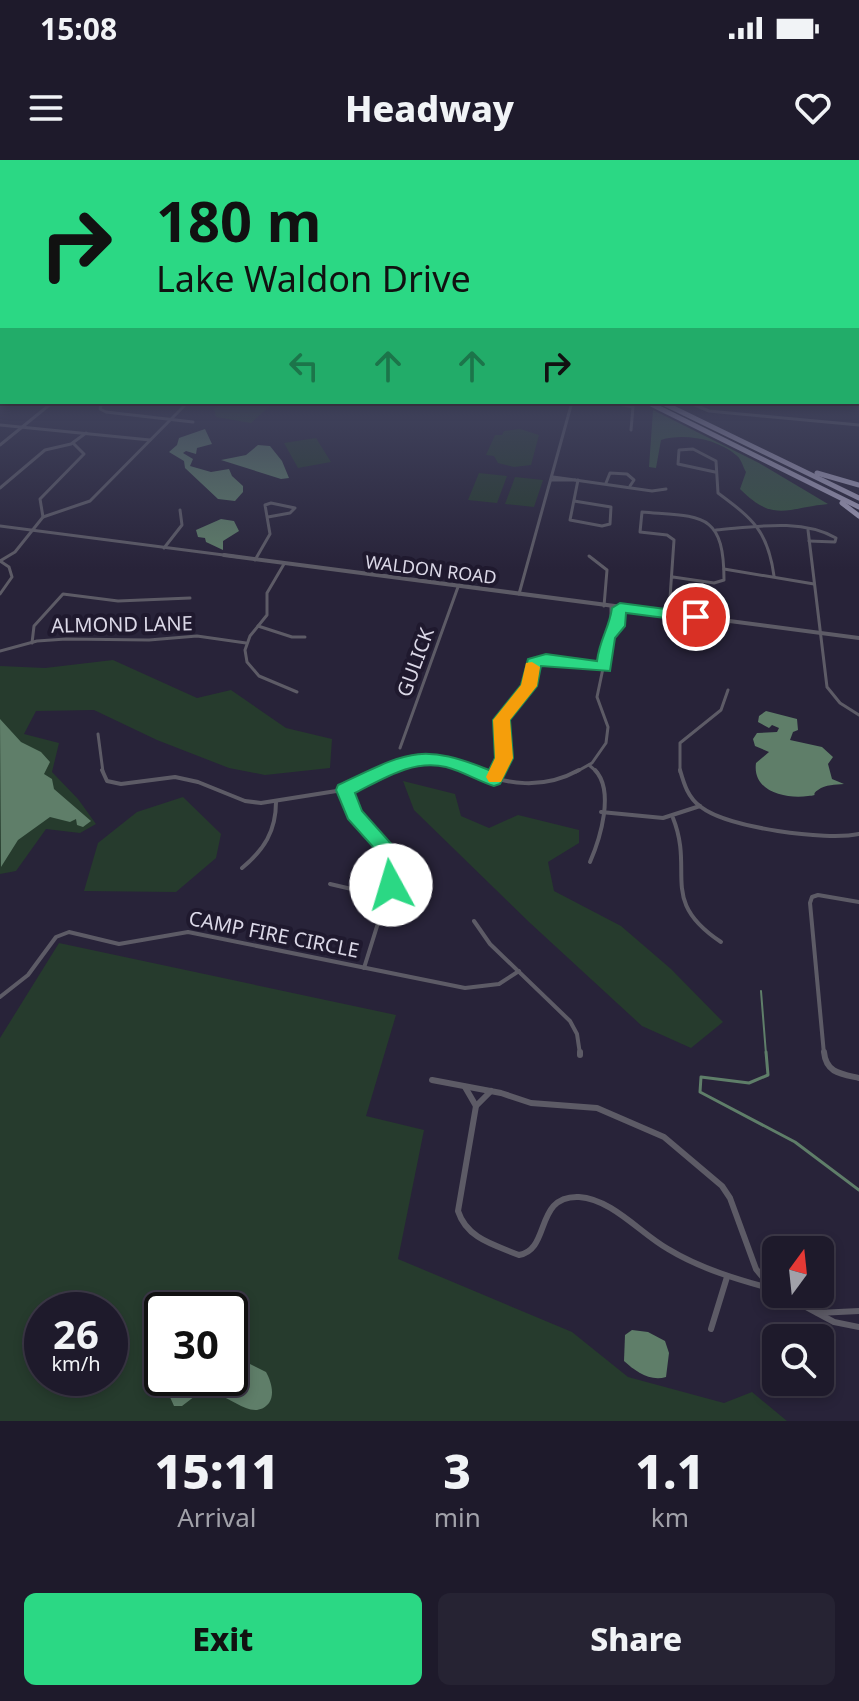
<!DOCTYPE html>
<html lang="en">
<head>
<meta charset="utf-8">
<style>
	:root { --surface:#1e1a2b; --page:#262333; --text:#f1f3f6; --muted:#a1a1a9; --line:#3c3847; --accent:#2bd884 }
	body { margin:0; font-family:"Noto Sans",sans-serif; background:var(--page); color:var(--text); height:100vh; display:flex; flex-direction:column; font-size:30px; white-space:nowrap }
	* { box-sizing:border-box; margin:0 }
	p { font-size:26px; color:var(--muted) }
	.icon { flex:none; width:44px; height:44px; fill:none; stroke:currentColor; stroke-width:2; stroke-linecap:round; stroke-linejoin:round }
	.map { position:relative; height:1261px; overflow:hidden }
	.drawer { display:flex; flex-direction:column; background:var(--surface); flex:1 }
	.drawer>* { flex:none }
	.hud { position:absolute; left:0px; top:0px; width:860px; height:244px; box-shadow:0 4px 12px #0003,0 0 0 2px var(--line); background:#2bd884; color:#111; overflow:hidden }
	.needle { width:52px; rotate:15deg }
	.buttons { position:absolute; left:762px; top:1076px; display:grid; gap:16px }
	.buttons a { display:grid; place-items:center; width:72px; height:72px; border-radius:12px; background:var(--surface); box-shadow:0 4px 12px #0003,0 0 0 2px var(--line); font-size:40px }
	.speed { position:absolute; left:24px; top:1132px; display:flex; gap:16px; font-size:40px; font-weight:700; text-align:center }
	.speed>* { display:grid; place-content:center; width:104px; height:104px; border-radius:50%; background:var(--surface); box-shadow:0 4px 12px #0003,0 0 0 2px var(--line); line-height:1 }
	.speed small { font-size:20px; font-weight:400 }
	.speed .limit { border:4px solid #111; border-radius:12px; background:#fff; color:#111 }
	.pin { position:absolute; display:grid; place-items:center; width:68px; height:68px; color:#fff; margin:-34px; border:4px solid #fff; border-radius:50%; box-shadow:0 2px 8px #0007 }
	.me { position:absolute; width:88px; margin:-44px; rotate:354deg; stroke-linejoin:round; filter:drop-shadow(0 0 6px #0008) }
	.turn { display:flex; align-items:center; gap:28px; height:168px; padding:0 24px; font-size:36px }
	.turn .icon { width:104px; height:104px; stroke-width:2.5 }
	.turn b { display:block; font-size:56px; line-height:68px }
	.lanes { display:flex; align-items:center; height:76px; padding:0 24px; background:#0003; justify-content:center; gap:40px; direction:ltr }
	.lanes .off { opacity:.35 }
	.eta { display:flex; justify-content:space-evenly; align-items:center; height:136px; text-align:center }
	.eta b { font-size:48px; font-weight:800; line-height:56px }
	.action { display:flex; gap:16px; margin-top:auto; padding:16px 24px }
	.action a { flex:1; height:92px; border-radius:12px; background:var(--accent); color:#111; font-size:32px; font-weight:800; line-height:92px; text-align:center }
	.action a+a { background:var(--page); color:var(--text) }
	.status { display:flex; justify-content:space-between; align-items:center; height:56px; padding:0 40px; background:var(--surface); direction:ltr }
	.status svg { height:22px; fill:currentColor }
	header { display:flex; justify-content:space-between; align-items:center; height:104px; padding:0 24px; background:var(--surface); font-size:36px; font-weight:800 }
	.map>svg:first-child { display:block }
	.green { fill:#263b2d; fill-rule:evenodd }
	.forest { fill:#385542 }
	.water { fill:#5f7e69 }
	.lines { fill:none; stroke-linecap:round; stroke-linejoin:round }
	.stream-far1 { stroke:#5f7e69; stroke-width:2 }
	.stream { stroke:#5f7e69; stroke-width:3 }
	.minor-far2 { stroke:#5d5b66; stroke-width:3 }
	.minor-far1 { stroke:#5d5b66; stroke-width:4 }
	.minor { stroke:#5d5b66; stroke-width:6 }
	.tertiary-far1 { stroke:#5d5b66; stroke-width:3 }
	.tertiary { stroke:#5d5b66; stroke-width:4 }
	.motorway { stroke:#a8a2be; stroke-width:5 }
	.route { fill:#2bd884; stroke:#1c8c56; stroke-width:2 }
	.slow { fill:#f59e0b }
	.labels { text-anchor:middle; dominant-baseline:central; stroke-width:8; stroke-linejoin:round; paint-order:stroke }
	.far-street-label { font-size:18px; fill:#dbd8e7; stroke:#1f192e }
	.street-label { font-size:20px; fill:#dbd8e7; stroke:#1f192e }
</style>
</head>
<body>
<div class="status"><b>15:08</b><svg viewBox="0 0 49 12"><path d="M0 12V9h3v3zM5 12V6h3v6zM10 12V3h3v9zM15 12V0h3v12zM26 1h20v11H26zM47 4h2v5h-2z"/></svg></div>
<header><svg class="icon" aria-label="menu" viewBox="0 0 24 24"><path d="M4 6h16M4 12h16M4 18h16"/></svg>Headway<svg class="icon" aria-label="heart" viewBox="0 0 24 24"><path d="M12 20l-8-8c-3-5 5-10 8-4 3-6 11-1 8 4z"/></svg></header>
<div class="map">
<svg width="859" height="1261" viewBox="0 0 859 1261">
	<rect width="100%" height="100%" fill="#282339"/>
	<g class="green">
		<polygon points="221,242 270,242 272,244 251,263 216,257 214,249"/>
		<polygon points="520,269 539,275 531,305 514,307 498,303 494,296 486,295 495,275 502,275 504,271"/>
		<polygon points="316,278 331,302 298,308 284,283"/>
		<polygon points="479,313 507,316 497,343 468,340"/>
		<polygon points="515,317 543,320 534,347 505,344"/>
		<polygon points="113,500 197,538 231,530 286,568 332,579 330,608 265,615 229,608 157,580 94,550 36,551 24,574 59,583 52,612 78,639 96,664 80,673 46,669 16,711 0,714 0,506 45,508"/>
		<polygon points="403,621 455,634 461,656 489,668 518,655 579,670 579,683 548,702 554,731 621,766 671,809 723,862 691,888 642,866 529,762 414,650"/>
		<polygon points="183,637 221,674 216,698 176,732 84,731 98,683 137,652"/>
		<path d="M59 783 396 855 366 956 424 970 398 1099 572 1172 628 1217 724 1243 752 1232 787 1261H0V878ZM42 1150H110V1218H42ZM162 1150H230V1218H162Z"/>
	</g>
	<path class="forest" d="M653 250 759 303 828 344C786 348 774 363 740 329L746 312C743 307 741 298 736 295 717 279 684 273 661 280L656 308 649 307Z"/>
	<g class="water">
		<polygon points="205,269 212,284 197,288 196,294 186,291 183,293 193,299 190,306 211,312 229,309 232,316 243,326 243,332 235,341 218,339 185,308 184,301 169,292 177,285 179,278"/>
		<polygon points="258,285 270,286 282,301 289,318 281,319 221,300 246,295"/>
		<polygon points="221,359 234,361 239,371 223,381 223,390 206,382 205,378 198,377 196,370"/>
		<path d="M766 551 797 559 798 570 793 572 790 580 822 587 833 597 828 604 832 619 844 624C835 625 826 624 818 630 810 635 820 635 808 636 786 639 752 632 756 603L769 592 755 586 753 579 757 573 777 572 779 568 772 565 769 568 758 562 759 556Z"/>
		<polygon points="0,559 21,582 41,592 50,602 44,614 52,619 54,629 91,661 83,667 77,665 76,659 70,662 50,657 18,680 1,707"/>
		<path d="M632 1170 648 1172 665 1181 669 1193 666 1217C650 1222 635 1211 624 1201L625 1175Z"/>
		<path d="M162 1174V1218H230V1194L266 1212C271 1221 275 1234 269 1243 254 1261 234 1239 218 1235 211 1233 205 1234 199 1233L182 1246H174L150 1192 156 1179Z"/>
	</g>
	<g class="lines">
		<polyline class="stream-far1" points="761,831 766,894"/>
		<polyline class="stream" points="766,892 768,915 749,923 701,917 700,932 795,982 859,1030"/>
		<g class="minor-far2">
			<polyline points="102,242 100,249 106,252 193,262"/>
			<polyline points="609,242 633,247 631,270"/>
			<polyline points="688,242 709,251 859,265"/>
			<polyline points="0,265 150,280"/>
			<polyline points="0,285 53,242"/>
			<path d="M715 312 678 304 679 290 693 289 716 301 718 333C753 359 768 371 774 416"/>
			<polyline points="551,320 575,320 553,317"/>
			<polyline points="575,320 652,331 666,329"/>
			<polyline points="606,323 610,313 627,314 634,320 630,326"/>
			<polyline points="0,328 45,290 71,284 86,273"/>
			<polyline points="574,341 611,347 610,364 602,366 570,360 578,320"/>
			<polyline points="43,357 40,339 84,294 73,283"/>
			<path d="M716 370C754 367 801 358 836 378L835 382 809 381"/>
			<polyline points="808,370 827,527 840,543 859,555"/>
			<polyline points="164,388 182,365 180,350"/>
			<polyline points="589,396 607,410 604,446"/>
			<polyline points="255,400 270,374 265,345 271,343 295,348 290,353 268,357"/>
			<polyline points="0,401 15,392 43,357 90,341 188,242"/>
			<polyline points="0,401 9,407 12,417 0,434"/>
			<polyline points="284,404 267,433 267,455 250,476 245,490 247,502 259,516 297,532"/>
			<polyline points="724,409 814,424"/>
			<polyline points="519,434 572,242"/>
			<path d="M670 438 674 380 667 375 640 372 642 352C701 357 724 351 724 420L714 423 673 417"/>
			<polyline points="611,446 611,470 617,466 620,448"/>
			<polyline points="665,453 670,438 673,454"/>
			<polyline points="258,466 292,477 305,477"/>
			<polyline points="32,483 34,466 63,434 118,441 190,438"/>
			<polyline points="0,491 37,481 66,479 149,480 197,476 246,483"/>
			<polyline points="98,574 103,612"/>
			<polyline points="400,588 458,427"/>
			<polyline points="589,605 597,612"/>
			<path d="M383 612C416 595 442 598 476 612"/>
			<polyline points="497,612 504,598 502,560 529,526 534,503 546,499 604,507"/>
			<polyline points="576,612 592,603 606,583 608,567 597,537 611,470"/>
			<polyline points="680,612 680,583 721,550 728,530"/>
		</g>
		<g class="minor-far1">
			<polyline points="102,610 107,621 121,624 175,617 198,622 245,641 261,643 349,629 387,610"/>
			<path d="M471 610C507 625 543 630 579 610"/>
			<path d="M680 610C684 624 688 638 701 647 728 668 826 681 859 674"/>
			<polyline points="494,619 498,610"/>
			<polyline points="345,630 354,654 394,697 393,715 364,808"/>
			<polyline points="601,652 663,658 700,646"/>
			<path d="M673 658C695 713 658 740 721 782"/>
			<path d="M590 702C600 679 615 631 595 610"/>
			<path d="M242 708C264 690 276 671 276 642"/>
			<polyline points="330,724 386,737"/>
			<polyline points="474,761 490,784 570,861 577,874 580,894"/>
			<polyline points="0,837 28,815 56,777 69,772 119,784 188,772 465,828 499,824 519,811"/>
			<polyline points="824,894 810,743 812,737 818,735 859,742"/>
		</g>
		<g class="minor">
			<polyline points="580,892 580,895"/>
			<path d="M824 892C826 913 841 914 859 918"/>
			<polyline points="432,920 501,933 531,943 597,948 664,977 722,1026 730,1038 756,1109 769,1125"/>
			<path d="M465 927 476 946 458 1051C467 1079 495 1085 519 1095 551 1090 534 1035 579 1037 612 1039 641 1074 668 1089 701 1109 739 1120 776 1130"/>
			<polyline points="476,946 491,931"/>
			<polyline points="782,1134 834,1162 859,1167"/>
			<polyline points="818,1153 859,1151"/>
			<polyline points="711,1169 727,1117"/>
		</g>
		<polyline class="tertiary-far1" points="0,366 239,397"/>
		<polyline class="tertiary" points="224,395 859,478"/>
		<g class="motorway">
			<polyline points="647,242 859,347"/>
			<polyline points="661,242 859,338"/>
			<polyline points="817,313 859,325"/>
			<polyline points="842,343 859,356"/>
		</g>
	</g>
	<linearGradient id="sky" x2="0" y2="1"><stop stop-color="#16131f"/><stop offset="0.57" stop-color="#42455f"/><stop offset="1" stop-color="#42455f" stop-opacity="0"/></linearGradient>
	<rect width="859" height="409" fill="url(#sky)"/>
	<path class="route" d="M620 443 696 453 703 457 696 462 626 453 625 466 615 478 610 511 541 506 537 526 510 560 513 598 500 624 494 626C478 621 462 611 446 607 413 599 383 619 355 633L362 651 403 697 398 731H384L381 725 384 699 348 659 336 630 338 625C405 594 418 581 489 610L495 598 493 560 521 525 528 499 546 494 597 501C600 478 609 469 612 448Z"/>
	<polygon class="slow" points="532,502 540,507 537,526 510,560 513,598 501,622 489,622 486,617 495,598 493,560 521,525 526,503"/>
	<g class="labels">
		<g class="far-street-label">
			<text transform="translate(431 409) rotate(7)">WALDON ROAD</text>
		</g>
		<g class="street-label">
			<text transform="translate(122 464) rotate(-1)">ALMOND LANE</text>
			<text transform="translate(415 502) rotate(-70)">GULICK</text>
			<text transform="translate(274 774) rotate(11)">CAMP FIRE CIRCLE</text>
		</g>
	</g>
</svg>
<div class="buttons">
<a><svg class="needle" viewBox="-14 -14 28 28"><path d="M0-13l5 13h-10z" fill="#e53935"/><path d="M0 13l5-13h-10z" fill="#a1a1a9"/></svg></a>
<a><svg class="icon" aria-label="search" viewBox="0 0 24 24"><circle cx="10" cy="10" r="6"/><path d="M15 15l6 6"/></svg></a>
</div>
<div class="speed"><div>26<small>km/h</small></div><div class="limit">30</div></div>
<div class="pin" style="left:696px;top:457px;background:#d93025"><svg class="icon" aria-label="arrive" viewBox="0 0 24 24"><path d="M6 21V4h12l-3 4 3 4H6"/></svg></div>
<svg class="me" style="left:391px;top:725px" viewBox="-20 -20 40 40"><circle r="19" fill="#fff"/><path d="M0-13L10 11 0 6-10 11z" fill="#2bd884"/></svg>
<div class="hud">
<div class="turn"><svg class="icon" aria-label="right" viewBox="0 0 24 24"><path d="M7 20v-9h11M14 6l5 5-5 5"/></svg><div><b>180 m</b>Lake Waldon Drive</div></div>
<div class="lanes"><svg class="icon off" aria-label="left" viewBox="0 0 24 24"><path d="M17 20v-9H6M10 6l-5 5 5 5"/></svg><svg class="icon off" aria-label="ahead" viewBox="0 0 24 24"><path d="M12 20V5M6 11l6-6 6 6"/></svg><svg class="icon off" aria-label="ahead" viewBox="0 0 24 24"><path d="M12 20V5M6 11l6-6 6 6"/></svg><svg class="icon" aria-label="right" viewBox="0 0 24 24"><path d="M7 20v-9h11M14 6l5 5-5 5"/></svg></div>
</div>
</div>
<section class="drawer">
<div class="eta">
<div><b>15:11</b><p>Arrival</p></div>
<div><b>3</b><p>min</p></div>
<div><b>1.1</b><p>km</p></div>
</div>
<div class="action"><a>Exit</a><a>Share</a></div>
</section>
</body>
</html>
